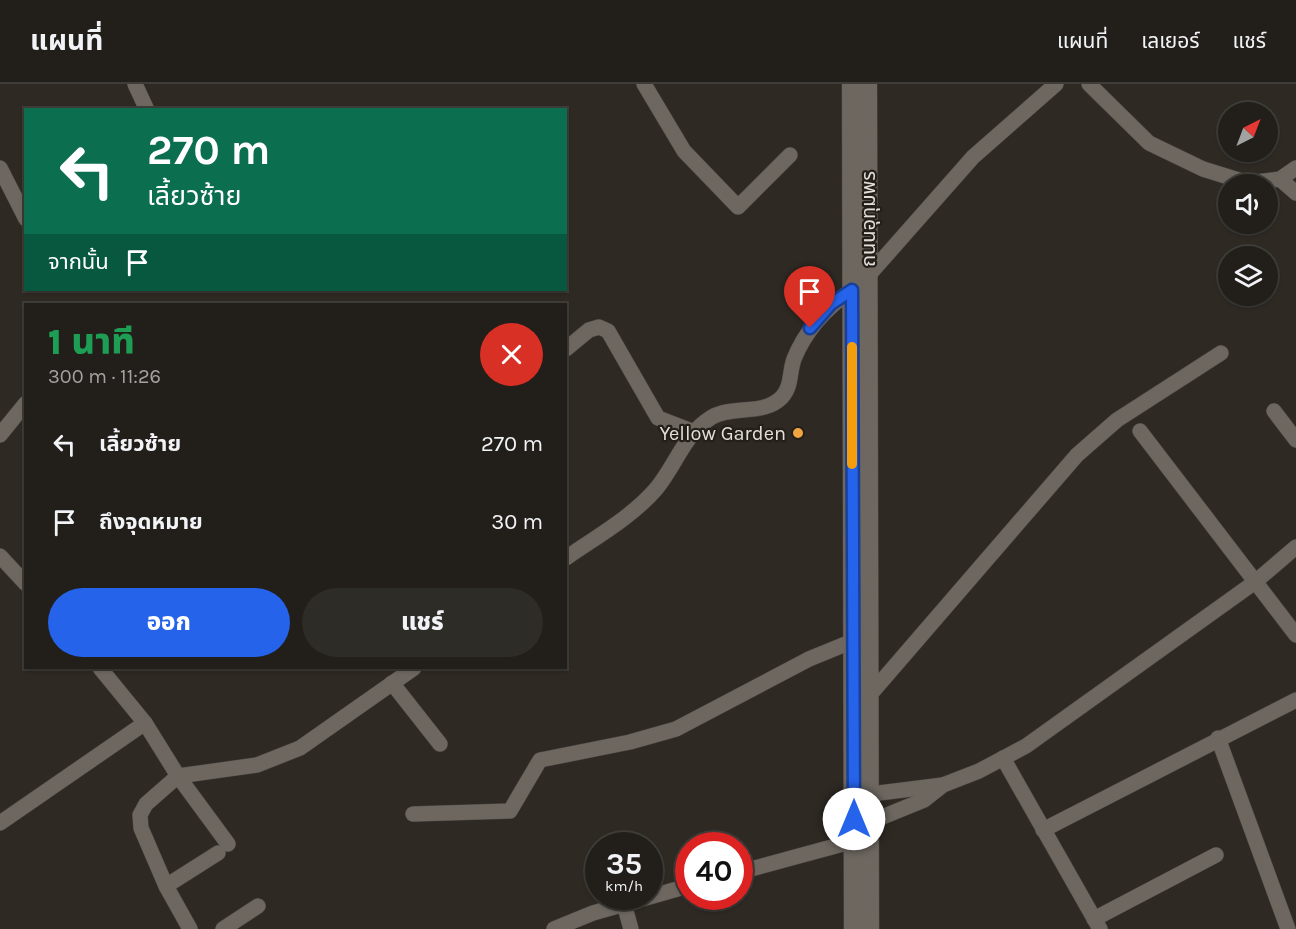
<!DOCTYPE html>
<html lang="th">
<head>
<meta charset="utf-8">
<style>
	:root { --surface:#221f1a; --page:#2e2c27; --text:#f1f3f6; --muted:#a2a2a2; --line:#3f3d39; --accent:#2563eb }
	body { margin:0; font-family:Karla,"Noto Sans Thai",sans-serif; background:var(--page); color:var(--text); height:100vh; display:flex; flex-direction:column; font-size:22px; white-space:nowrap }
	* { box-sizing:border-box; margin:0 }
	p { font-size:20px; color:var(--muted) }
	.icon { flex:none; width:33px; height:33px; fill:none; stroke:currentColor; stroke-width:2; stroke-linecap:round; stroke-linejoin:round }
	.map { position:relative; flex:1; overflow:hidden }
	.details { position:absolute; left:24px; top:219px; width:543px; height:366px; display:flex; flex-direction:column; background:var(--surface); border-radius:0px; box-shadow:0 2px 4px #0004,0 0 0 2px var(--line) }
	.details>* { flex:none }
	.top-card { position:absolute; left:24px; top:24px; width:543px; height:183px; border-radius:0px; box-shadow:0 2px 4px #0004,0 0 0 2px var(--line); background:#0b6e4f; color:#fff; overflow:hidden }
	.needle { width:39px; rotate:42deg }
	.buttons { position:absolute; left:1218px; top:18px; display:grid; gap:12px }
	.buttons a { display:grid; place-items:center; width:60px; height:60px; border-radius:50%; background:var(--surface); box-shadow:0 2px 4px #0004,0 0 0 2px var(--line); font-size:30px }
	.speed { position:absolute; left:585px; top:748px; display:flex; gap:12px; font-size:30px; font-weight:700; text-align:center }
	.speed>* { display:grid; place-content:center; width:78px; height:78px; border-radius:50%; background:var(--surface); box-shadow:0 2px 4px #0004,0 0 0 2px var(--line); line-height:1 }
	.speed small { font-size:15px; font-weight:400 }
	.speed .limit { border:9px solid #d22; background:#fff; color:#111 }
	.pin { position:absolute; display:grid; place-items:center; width:51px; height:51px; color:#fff; margin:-62px -26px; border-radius:50% 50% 50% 0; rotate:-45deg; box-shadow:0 0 6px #0007 }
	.pin .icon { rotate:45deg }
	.me { position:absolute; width:66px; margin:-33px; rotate:0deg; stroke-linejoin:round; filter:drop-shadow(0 0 4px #0008) }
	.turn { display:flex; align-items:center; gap:21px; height:126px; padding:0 24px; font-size:27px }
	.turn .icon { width:78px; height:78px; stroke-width:2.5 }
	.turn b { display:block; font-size:42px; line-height:51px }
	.then { display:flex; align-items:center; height:57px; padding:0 24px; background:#0003; gap:12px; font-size:22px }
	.round { display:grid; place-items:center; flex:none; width:63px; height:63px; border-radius:32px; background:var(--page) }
	.overview { display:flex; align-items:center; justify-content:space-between; height:102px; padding:0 24px }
	h1 { font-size:36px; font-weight:800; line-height:45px; color:#1e9e55 }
	.primary-button { display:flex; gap:12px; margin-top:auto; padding:12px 24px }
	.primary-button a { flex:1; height:69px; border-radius:36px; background:var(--accent); color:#fff; font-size:24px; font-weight:800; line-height:69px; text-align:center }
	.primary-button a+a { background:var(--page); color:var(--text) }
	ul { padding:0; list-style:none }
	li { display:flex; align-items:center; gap:18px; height:78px; padding:0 24px }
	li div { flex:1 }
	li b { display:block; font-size:22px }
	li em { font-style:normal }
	header { display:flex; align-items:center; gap:36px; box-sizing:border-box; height:84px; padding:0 30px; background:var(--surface); border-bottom:2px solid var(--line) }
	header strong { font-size:28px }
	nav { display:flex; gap:33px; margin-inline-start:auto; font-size:21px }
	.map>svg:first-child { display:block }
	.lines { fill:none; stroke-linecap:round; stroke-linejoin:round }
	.minor-casing { stroke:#4b4742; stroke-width:16 }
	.tertiary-casing { stroke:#4b4742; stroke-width:21 }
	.minor { stroke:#6d6760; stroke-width:15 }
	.tertiary { stroke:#6d6760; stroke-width:20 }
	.route-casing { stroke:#184099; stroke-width:15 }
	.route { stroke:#2563eb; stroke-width:10 }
	.slow { stroke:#f59e0b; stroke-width:10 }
	.poi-dot { fill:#f1a540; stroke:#251f19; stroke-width:2 }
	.labels { text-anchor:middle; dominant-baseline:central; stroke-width:4.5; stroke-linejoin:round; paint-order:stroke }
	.street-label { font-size:20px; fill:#e2dfdb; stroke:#251f19 }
	.poi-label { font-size:20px; fill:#e2dfdb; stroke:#251f19; text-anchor:end }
</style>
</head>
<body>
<header>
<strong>แผนที่</strong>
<nav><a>แผนที่</a><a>เลเยอร์</a><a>แชร์</a></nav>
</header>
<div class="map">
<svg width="1296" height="845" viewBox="0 0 1296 845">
	<rect width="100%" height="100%" fill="#2e2923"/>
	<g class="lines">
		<defs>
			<g id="minor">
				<polyline points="135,0 147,26"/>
				<polyline points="644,0 684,67 738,123 790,71"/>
				<polyline points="1089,0 1149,59 1203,85 1248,99 1280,95 1296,84"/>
				<polyline points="0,84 26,135"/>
				<polyline points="1280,95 1296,109"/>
				<polyline points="868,192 973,73 1056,0"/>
				<polyline points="566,265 589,246 599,243 608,247 658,334 694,348"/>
				<polyline points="1274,327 1296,356"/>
				<polyline points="1140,347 1296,551"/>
				<polyline points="0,351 26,319"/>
				<polyline points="0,472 26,500"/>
				<path d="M566 474C596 453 632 433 656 405 676 381 684 350 712 333 733 321 764 332 782 313 792 302 789 289 794 275 806 245 826 224 852 206"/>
				<polyline points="100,584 145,639 178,692 228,760"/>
				<polyline points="392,599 440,660"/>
				<polyline points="868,613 1077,371 1117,336 1221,269"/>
				<polyline points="1218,654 1288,845"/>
				<polyline points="1003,674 1100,845"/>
				<polyline points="871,710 943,701"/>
				<polyline points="413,730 510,727 540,676 630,658 676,645 809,575 853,557"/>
				<polyline points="870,738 924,716 943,701 979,687 1026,662 1255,498 1296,463"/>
				<polyline points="0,739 145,639"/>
				<polyline points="1043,746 1296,616"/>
				<polyline points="740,788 854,757"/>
				<polyline points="166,802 218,769"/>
				<polyline points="624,820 631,845"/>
				<polyline points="1094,835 1216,771"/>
				<polyline points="190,845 166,802 141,744 140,731 146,720 178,692 257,681 300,664 414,584"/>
				<polyline points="223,845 258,822"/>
				<polyline points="554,845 593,829 688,802"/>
			</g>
			<g id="tertiary">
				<polyline points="852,0 854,845"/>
				<polyline points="867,0 869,845"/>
			</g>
		</defs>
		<use href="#minor" class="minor-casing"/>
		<use href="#tertiary" class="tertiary-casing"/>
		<use href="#minor" class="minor"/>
		<use href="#tertiary" class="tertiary"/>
	</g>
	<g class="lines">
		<defs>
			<polyline id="route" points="810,244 831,220 852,206 854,735"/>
		</defs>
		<use href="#route" class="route-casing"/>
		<use href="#route" class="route"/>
		<polyline class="slow" points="852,263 852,380"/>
	</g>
	<circle class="poi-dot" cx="798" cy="349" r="6"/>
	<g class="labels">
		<g class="street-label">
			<text transform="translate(868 135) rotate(-90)">ถนนอุทุมพร</text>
		</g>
		<g class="poi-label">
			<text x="786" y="349">Yellow Garden</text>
		</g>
	</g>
</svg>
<div class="buttons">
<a><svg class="needle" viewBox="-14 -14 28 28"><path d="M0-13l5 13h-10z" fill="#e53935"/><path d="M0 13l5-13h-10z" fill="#a2a2a2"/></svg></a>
<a><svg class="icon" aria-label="sound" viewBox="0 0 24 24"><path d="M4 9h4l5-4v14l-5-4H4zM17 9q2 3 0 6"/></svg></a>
<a><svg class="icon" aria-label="layers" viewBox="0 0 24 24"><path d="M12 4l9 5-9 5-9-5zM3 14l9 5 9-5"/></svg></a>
</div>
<div class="speed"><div>35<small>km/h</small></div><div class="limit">40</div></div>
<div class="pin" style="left:810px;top:244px;background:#d93025"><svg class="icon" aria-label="arrive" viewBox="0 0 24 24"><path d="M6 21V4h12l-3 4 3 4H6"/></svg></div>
<svg class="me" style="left:854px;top:735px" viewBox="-20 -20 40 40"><circle r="19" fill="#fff"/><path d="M0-13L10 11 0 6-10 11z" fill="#2563eb"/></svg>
<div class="top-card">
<div class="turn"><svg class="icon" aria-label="left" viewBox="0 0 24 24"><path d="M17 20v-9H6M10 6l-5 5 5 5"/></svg><div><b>270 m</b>เลี้ยวซ้าย</div></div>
<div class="then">จากนั้น<svg class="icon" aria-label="arrive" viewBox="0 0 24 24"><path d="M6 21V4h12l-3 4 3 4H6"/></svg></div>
</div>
<section class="details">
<div class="overview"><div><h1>1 นาที</h1><p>300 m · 11:26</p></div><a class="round" style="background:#d93025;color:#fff"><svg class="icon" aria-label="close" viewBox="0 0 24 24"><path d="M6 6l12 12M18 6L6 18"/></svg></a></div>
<ul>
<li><svg class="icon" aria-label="left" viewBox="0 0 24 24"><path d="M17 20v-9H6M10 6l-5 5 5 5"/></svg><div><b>เลี้ยวซ้าย</b></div><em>270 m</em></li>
<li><svg class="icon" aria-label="arrive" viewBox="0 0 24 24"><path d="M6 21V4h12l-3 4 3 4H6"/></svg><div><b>ถึงจุดหมาย</b></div><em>30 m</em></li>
</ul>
<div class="primary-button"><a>ออก</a><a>แชร์</a></div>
</section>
</div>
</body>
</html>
